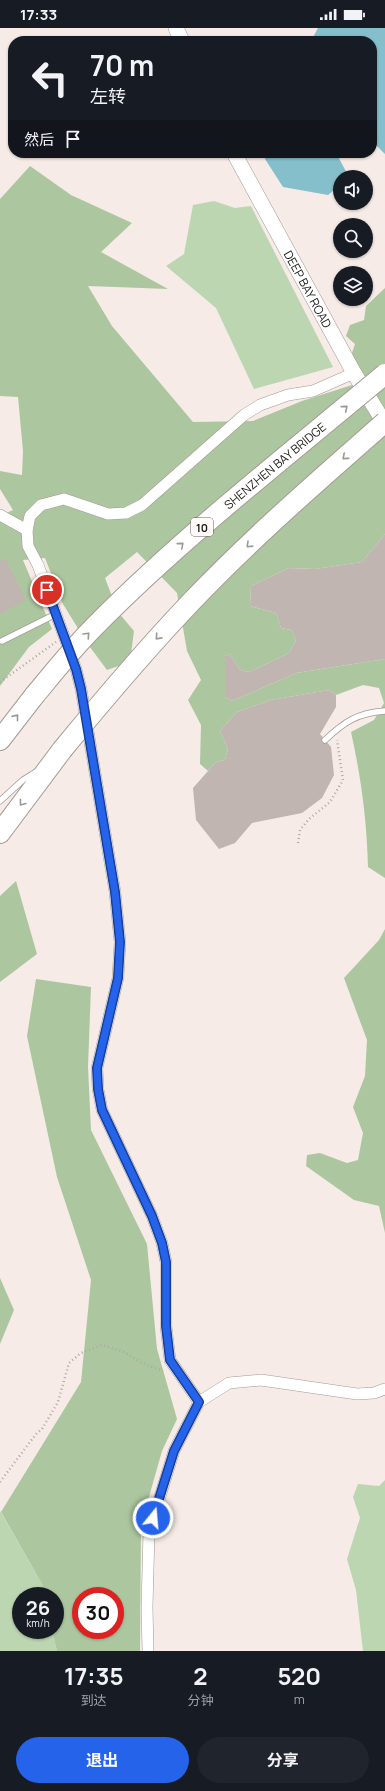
<!DOCTYPE html>
<html lang="zh">
<head>
<meta charset="utf-8">
<style>
	:root { --surface:#171b24; --page:#20242c; --text:#f1f3f6; --muted:#9ea1a6; --accent:#2563eb }
	body { margin:0; font-family:Manrope,"Noto Sans SC",sans-serif; background:var(--page); color:var(--text); height:100vh; display:flex; flex-direction:column; font-size:15px; white-space:nowrap }
	* { box-sizing:border-box; margin:0 }
	p { font-size:13px; color:var(--muted) }
	.icon { flex:none; width:22px; height:22px; fill:none; stroke:currentColor; stroke-width:2; stroke-linecap:round; stroke-linejoin:round }
	.map { position:relative; height:1623px; overflow:hidden }
	.details { display:flex; flex-direction:column; background:var(--surface); flex:1 }
	.details>* { flex:none }
	.top-card { position:absolute; left:8px; top:8px; width:369px; height:122px; border-radius:16px; box-shadow:0 1px 3px #0004; background:#171b24; color:var(--text); overflow:hidden }
	.controls { position:absolute; left:333px; top:142px; display:grid; gap:8px }
	.controls a { display:grid; place-items:center; width:40px; height:40px; border-radius:50%; background:var(--surface); box-shadow:0 1px 3px #0004; font-size:20px }
	.speed { position:absolute; left:12px; top:1559px; display:flex; gap:8px; font-size:20px; font-weight:700; text-align:center }
	.speed>* { display:grid; place-content:center; width:52px; height:52px; border-radius:50%; background:var(--surface); box-shadow:0 1px 3px #0004; line-height:1 }
	.speed small { font-size:10px; font-weight:400 }
	.speed .limit { border:6px solid #d22; background:#fff; color:#111 }
	.pin { position:absolute; display:grid; place-items:center; width:34px; height:34px; color:#fff; margin:-17px; border:2px solid #fff; border-radius:50%; box-shadow:0 1px 4px #0007 }
	.me { position:absolute; width:44px; margin:-22px; rotate:17deg; stroke-linejoin:round; filter:drop-shadow(0 0 3px #0008) }
	.turn { display:flex; align-items:center; gap:14px; height:84px; padding:0 16px; font-size:18px }
	.turn .icon { width:52px; height:52px; stroke-width:2.5 }
	.turn b { display:block; font-size:28px; line-height:34px }
	.then { display:flex; align-items:center; height:38px; padding:0 16px; background:#0003; gap:8px; font-size:15px }
	.eta { display:flex; justify-content:space-evenly; align-items:center; height:68px; text-align:center }
	.eta b { font-size:24px; font-weight:700; line-height:28px }
	.button { display:flex; gap:8px; margin-top:auto; padding:8px 16px }
	.button a { flex:1; height:46px; border-radius:24px; background:var(--accent); color:#fff; font-size:16px; font-weight:700; line-height:46px; text-align:center }
	.button a+a { background:var(--page); color:var(--text) }
	.status { display:flex; justify-content:space-between; align-items:center; height:28px; padding:0 20px; background:var(--surface); direction:ltr }
	.status svg { height:11px; fill:currentColor }
	.map>svg:first-child { display:block }
	.green { fill:#bcd6b1 }
	.forest { fill:#acc79f; fill-rule:evenodd }
	.water { fill:#84bfcb }
	.building { fill:#c0b5b0 }
	.lines { fill:none; stroke-linecap:round; stroke-linejoin:round }
	.lane-casing { stroke:#a49a95; stroke-width:7 }
	.street-casing { stroke:#a49a95; stroke-width:12 }
	.secondary-casing { stroke:#a49a95; stroke-width:16 }
	.highway-casing { stroke:#a49a95; stroke-width:22 }
	.path { stroke:#b1a8a4; stroke-width:2.5; stroke-dasharray:1 3; stroke-linecap:butt }
	.lane { stroke:#fff; stroke-width:5.5 }
	.street { stroke:#fff; stroke-width:11 }
	.secondary { stroke:#fff; stroke-width:15 }
	.highway { stroke:#fff; stroke-width:20 }
	.highway-bridge-casing { stroke:#a49a95; stroke-width:22; stroke-linecap:butt }
	.highway-bridge { stroke:#fff; stroke-width:20 }
	.oneway { stroke:#9b9998 }
	.route-casing { stroke:#184099; stroke-width:10 }
	.route { stroke:#2563eb; stroke-width:7 }
	.labels { text-anchor:middle; dominant-baseline:central; stroke-width:3; stroke-linejoin:round; paint-order:stroke }
	.shield { fill:#fffaf8; stroke:#635f5d; stroke-width:1 }
	.shield-label { font-size:11px; font-weight:bold; fill:#201c1a }
	.street-label { font-size:12px; fill:#201c1a; stroke:#fffaf8 }
</style>
</head>
<body>
<div class="status"><b>17:33</b><svg viewBox="0 0 49 12"><path d="M0 12V9h3v3zM5 12V6h3v6zM10 12V3h3v9zM15 12V0h3v12zM26 1h20v11H26zM47 4h2v5h-2z"/></svg></div>
<div class="map">
<svg width="385" height="1623" viewBox="0 0 385 1623">
	<rect width="100%" height="100%" fill="#f6ebe6"/>
	<g class="green">
		<polygon points="214,173 235,180 251,178 333,339 254,361 216,280 166,238 184,226 193,177"/>
		<polygon points="385,1452 385,1623 363,1623 356,1562 347,1531 360,1490 353,1469 358,1456 379,1458"/>
		<polygon points="0,1483 42,1556 45,1568 21,1568 21,1602 52,1602 57,1623 0,1623"/>
	</g>
	<g class="forest">
		<path d="M30 138 71 167 132 195 101 224 168 261 88 258 112 298 193 394 253 393 302 373 352 357 369 385 385 405V506L362 534 315 541 289 540 251 558 250 578 276 585 281 600 292 602 296 613 289 625 249 644 240 642 230 626 225 628V669L232 673 296 645 385 631V850L368 839C367 793 361 749 351 704L374 692 384 675 379 660 363 657 336 667 329 662 271 672 237 684 220 703 228 721 225 732 216 734 208 743 200 736 201 697 188 672 201 652 187 623 177 565 137 524 105 550 118 584 134 603 130 634 107 642 87 615 63 576 45 530 23 532 52 601 29 619 0 658V488L13 482 0 461V443L22 447 23 423 18 369 0 368V171Z"/>
		<polygon points="385,260 385,390 350,331 355,316 346,308 350,297 364,292 366,278"/>
		<polygon points="16,853 37,926 0,954 0,868"/>
		<polygon points="385,901 385,1205 379,1178 354,1172 306,1138 307,1127 320,1125 347,1135 358,1132 363,1105 353,1079 365,1048 367,1012 344,950 379,912"/>
		<path d="M36 951 91 959 88 1039 91 1102 147 1216 157 1321 177 1391 162 1423 141 1497 140 1623H57L52 1602H55V1568H45L42 1556 1 1484 81 1354 91 1252 57 1149 27 1008ZM81 1568H115V1602H81Z"/>
		<polygon points="0,1250 14,1282 0,1316"/>
	</g>
	<g class="water">
		<polygon points="318,0 385,0 385,126 372,113 372,13 311,13"/>
		<polygon points="267,125 336,125 349,149 340,149 340,157 328,167 283,159 265,131"/>
	</g>
	<g class="building">
		<polygon points="385,506 385,631 296,645 232,673 225,669 225,628 230,626 240,642 249,644 289,625 296,613 292,602 281,600 276,585 250,578 251,558 289,540 315,541 362,534"/>
		<polygon points="5,530 26,572 0,586 0,533"/>
		<polygon points="329,662 336,667 336,679 320,706 331,719 334,747 322,770 302,785 252,795 235,815 219,821 196,792 193,760 216,734 225,732 228,721 220,703 237,684 271,672"/>
	</g>
	<g class="lines">
		<defs>
			<g id="lane">
				<polyline points="2,613 56,586"/>
				<path d="M325 712C345 693 358 685 385 683"/>
				<polyline points="0,773 23,752 36,744"/>
			</g>
			<g id="street">
				<polyline points="0,487 27,502"/>
				<polyline points="199,1374 170,1332 166,1298 166,1234 162,1215 152,1188 102,1082 98,1061 97,1040 118,950 120,914 115,864 81,661 76,641 38,537 28,518 27,502 30,488 41,477 64,471 108,486 126,485 142,477 244,387 260,377 288,367 313,363 354,345"/>
				<polyline points="148,1623 147,1579 149,1504 174,1423 199,1374 229,1355 261,1352 357,1366 374,1365 385,1361"/>
			</g>
			<g id="secondary">
				<polyline points="176,0 182,13"/>
				<path id="s1" d="M234 125 354 345 385 396"/>
			</g>
			<g id="highway">
				<polyline points="0,712 34,668"/>
				<polyline points="0,805 62,722"/>
			</g>
		</defs>
		<use href="#lane" class="lane-casing"/>
		<use href="#street" class="street-casing"/>
		<use href="#secondary" class="secondary-casing"/>
		<use href="#highway" class="highway-casing"/>
		<g class="path">
			<polyline points="0,654 56,614"/>
			<polyline points="298,815 300,802 309,791 330,774 343,752 337,712"/>
			<polyline points="0,1454 36,1406 42,1401 58,1374 69,1335 81,1325 102,1317 124,1324 142,1335 163,1343"/>
		</g>
		<use href="#lane" class="lane"/>
		<use href="#street" class="street"/>
		<use href="#secondary" class="secondary"/>
		<use href="#highway" class="highway"/>
		<defs>
			<g id="highway-bridge">
				<path id="s2" d="M34 668C54 644 73 620 95 598 185 507 287 428 385 346"/>
				<path d="M62 722C104 671 146 621 192 573 252 510 319 452 385 394"/>
			</g>
		</defs>
		<use href="#highway-bridge" class="highway-bridge-casing"/>
		<use href="#highway-bridge" class="highway-bridge"/>
	</g>
	<defs><path id="oneway-chevron" d="M-2-3.5L2.5 0L-2 3.5" fill="none" stroke-width="1.6" stroke-linecap="round" stroke-linejoin="round"/></defs>
	<g class="oneway">
		<use href="#oneway-chevron" transform="translate(345 380) rotate(-40)"/>
		<use href="#oneway-chevron" transform="translate(345 429) rotate(139)"/>
		<use href="#oneway-chevron" transform="translate(181 517) rotate(-41)"/>
		<use href="#oneway-chevron" transform="translate(249 517) rotate(136)"/>
		<use href="#oneway-chevron" transform="translate(87 607) rotate(-47)"/>
		<use href="#oneway-chevron" transform="translate(158 609) rotate(132)"/>
		<use href="#oneway-chevron" transform="translate(16 689) rotate(-51)"/>
		<use href="#oneway-chevron" transform="translate(22 775) rotate(127)"/>
	</g>
	<g class="lines">
		<defs>
			<polyline id="route" points="47,562 76,641 81,661 115,864 120,914 118,950 97,1040 98,1061 102,1082 152,1188 162,1215 166,1234 166,1298 170,1332 199,1374 174,1423 153,1490"/>
		</defs>
		<use href="#route" class="route-casing"/>
		<use href="#route" class="route"/>
	</g>
	<g class="labels">
		<rect class="shield" x="191" y="490" width="22" height="18" rx="3"/>
		<g class="shield-label">
			<text x="202" y="499">10</text>
		</g>
		<g class="street-label">
			<text stroke="none"><textPath href="#s1" startOffset="155">DEEP BAY ROAD</textPath></text>
			<text stroke="none"><textPath href="#s2" startOffset="334">SHENZHEN BAY BRIDGE</textPath></text>
		</g>
	</g>
</svg>
<div class="controls">
<a><svg class="icon" aria-label="sound" viewBox="0 0 24 24"><path d="M4 9h4l5-4v14l-5-4H4zM17 9q2 3 0 6"/></svg></a>
<a><svg class="icon" aria-label="search" viewBox="0 0 24 24"><circle cx="10" cy="10" r="6"/><path d="M15 15l6 6"/></svg></a>
<a><svg class="icon" aria-label="layers" viewBox="0 0 24 24"><path d="M12 4l9 5-9 5-9-5zM3 14l9 5 9-5"/></svg></a>
</div>
<div class="speed"><div>26<small>km/h</small></div><div class="limit">30</div></div>
<div class="pin" style="left:47px;top:562px;background:#d93025"><svg class="icon" aria-label="arrive" viewBox="0 0 24 24"><path d="M6 21V4h12l-3 4 3 4H6"/></svg></div>
<svg class="me" style="left:153px;top:1490px" viewBox="-20 -20 40 40"><circle r="17" fill="#2563eb" stroke="#fff" stroke-width="3"/><path d="M0-11L8 9 0 5-8 9z" fill="#fff"/></svg>
<div class="top-card">
<div class="turn"><svg class="icon" aria-label="left" viewBox="0 0 24 24"><path d="M17 20v-9H6M10 6l-5 5 5 5"/></svg><div><b>70 m</b>左转</div></div>
<div class="then">然后<svg class="icon" aria-label="arrive" viewBox="0 0 24 24"><path d="M6 21V4h12l-3 4 3 4H6"/></svg></div>
</div>
</div>
<section class="details">
<div class="eta">
<div><b>17:35</b><p>到达</p></div>
<div><b>2</b><p>分钟</p></div>
<div><b>520</b><p>m</p></div>
</div>
<div class="button"><a>退出</a><a>分享</a></div>
</section>
</body>
</html>
